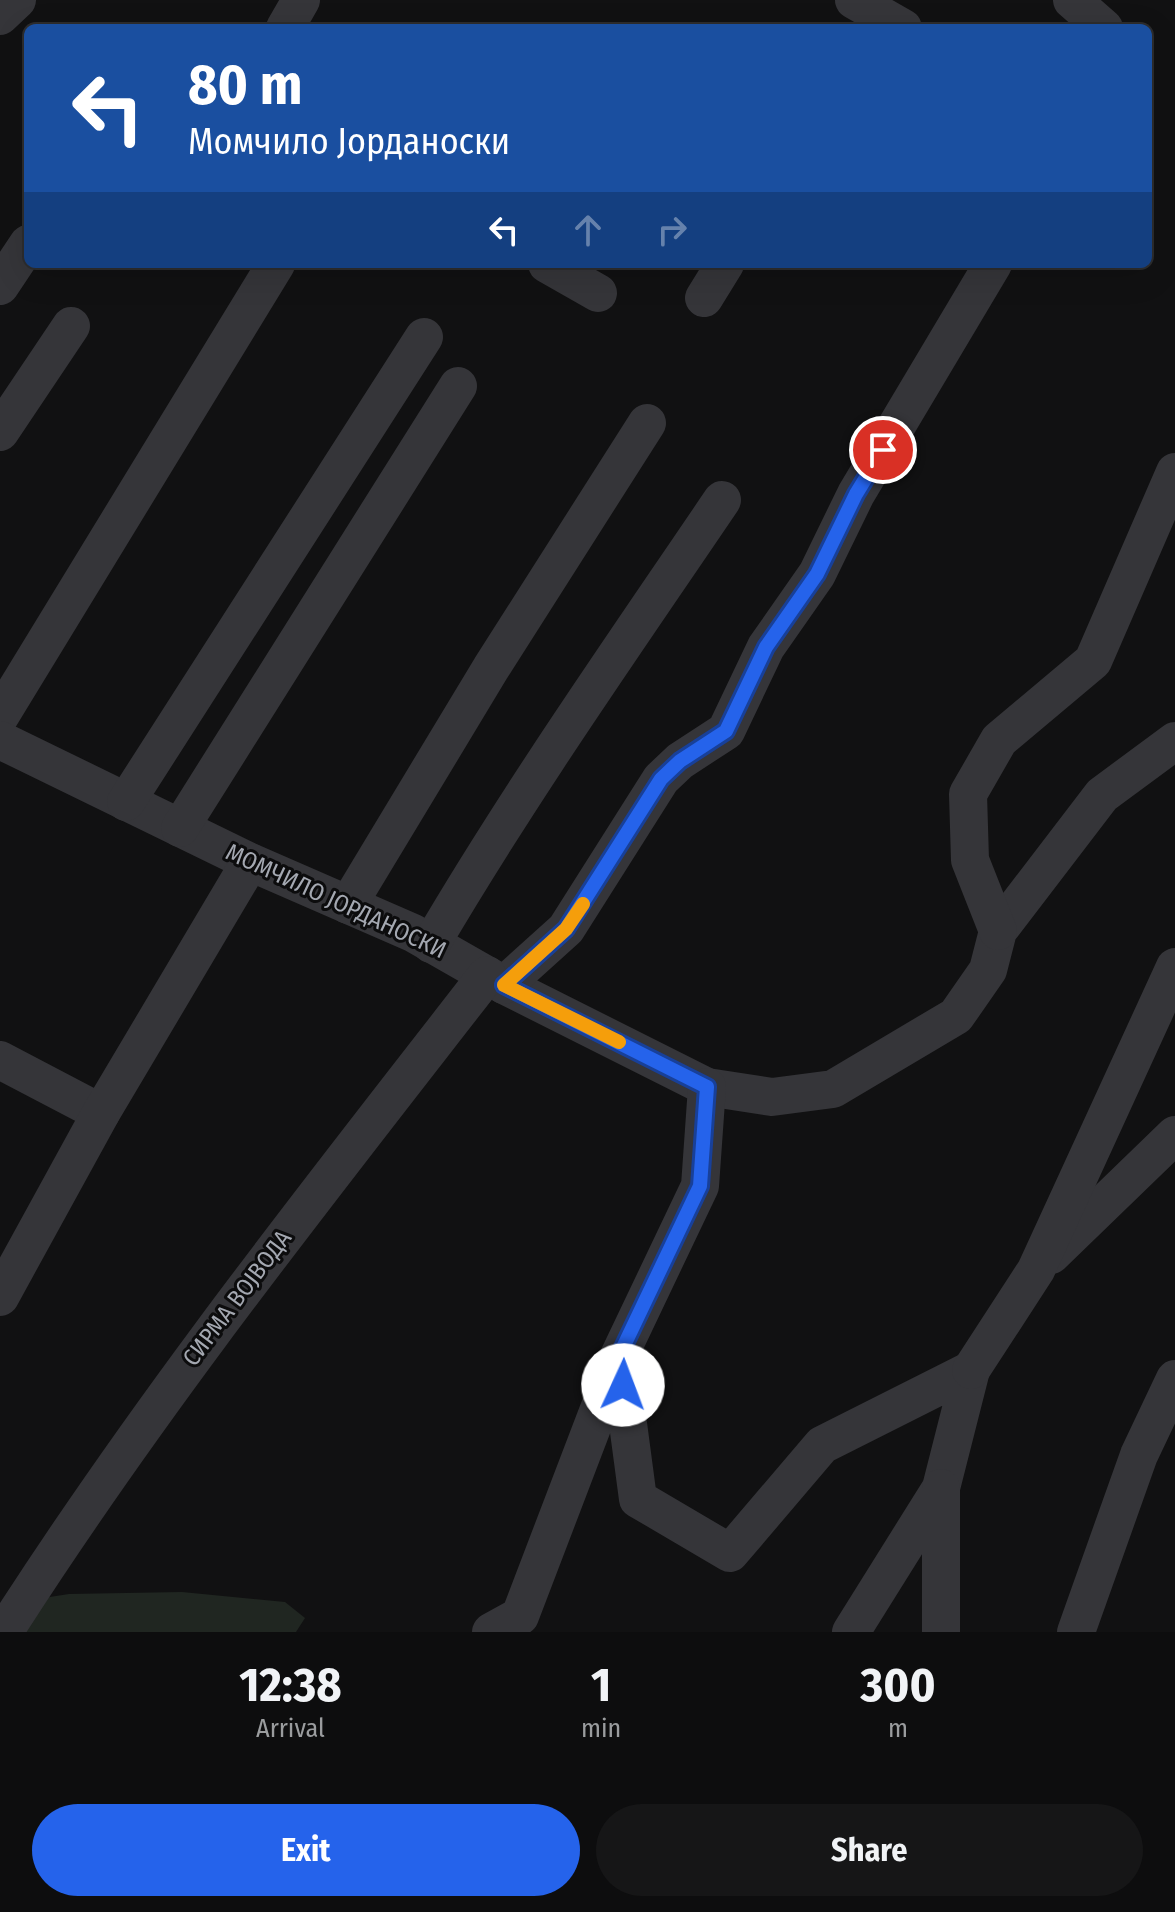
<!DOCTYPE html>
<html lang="en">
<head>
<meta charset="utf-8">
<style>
	:root { --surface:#0d0d0e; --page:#161617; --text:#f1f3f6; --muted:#9a9c9e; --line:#2d2d2e; --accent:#2563eb }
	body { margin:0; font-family:"Fira Sans Condensed",sans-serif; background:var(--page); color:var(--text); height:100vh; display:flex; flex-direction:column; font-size:30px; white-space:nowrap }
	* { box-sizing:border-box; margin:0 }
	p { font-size:26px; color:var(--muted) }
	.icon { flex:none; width:44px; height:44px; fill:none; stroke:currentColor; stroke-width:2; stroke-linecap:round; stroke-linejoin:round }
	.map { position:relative; height:1632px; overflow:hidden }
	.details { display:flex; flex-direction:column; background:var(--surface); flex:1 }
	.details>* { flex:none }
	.hud { position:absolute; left:24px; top:24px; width:1128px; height:244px; border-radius:12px; box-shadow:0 8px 32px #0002,0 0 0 2px var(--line); background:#1a4fa0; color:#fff; overflow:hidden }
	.pin { position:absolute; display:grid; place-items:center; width:68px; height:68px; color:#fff; margin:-34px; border:4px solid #fff; border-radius:50%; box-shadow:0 2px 8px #0007 }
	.me { position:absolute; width:88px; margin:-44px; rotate:2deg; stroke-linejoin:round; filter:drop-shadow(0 0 6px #0008) }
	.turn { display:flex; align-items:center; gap:28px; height:168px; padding:0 32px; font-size:36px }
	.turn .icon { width:104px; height:104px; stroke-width:2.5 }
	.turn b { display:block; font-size:56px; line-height:68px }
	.lanes { display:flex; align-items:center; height:76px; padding:0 32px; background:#0003; justify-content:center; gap:40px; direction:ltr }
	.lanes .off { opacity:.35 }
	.eta { display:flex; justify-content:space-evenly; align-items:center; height:136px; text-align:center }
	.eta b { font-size:48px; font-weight:700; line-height:56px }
	.primary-button { display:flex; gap:16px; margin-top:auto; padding:16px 32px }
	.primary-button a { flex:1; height:92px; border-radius:48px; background:var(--accent); color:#fff; font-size:32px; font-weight:700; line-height:92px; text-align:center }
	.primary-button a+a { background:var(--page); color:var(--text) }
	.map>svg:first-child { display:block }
	.green { fill:#202621 }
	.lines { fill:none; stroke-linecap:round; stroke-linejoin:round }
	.minor { stroke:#353539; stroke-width:38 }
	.route-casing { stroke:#184099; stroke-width:20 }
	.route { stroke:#2563eb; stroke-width:14 }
	.slow { stroke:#f59e0b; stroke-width:14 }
	.labels { text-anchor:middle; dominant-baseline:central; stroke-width:6; stroke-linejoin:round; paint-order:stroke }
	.street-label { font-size:24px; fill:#a4a8b1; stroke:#0c0c0d }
</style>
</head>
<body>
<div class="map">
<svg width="1175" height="1632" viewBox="0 0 1175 1632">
	<rect width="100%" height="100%" fill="#111112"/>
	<polygon class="green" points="182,1592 285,1602 305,1618 296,1632 4,1632 24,1601 69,1594"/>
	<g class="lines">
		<g class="minor">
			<polyline points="854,0 903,28"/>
			<polyline points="1072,0 1104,28"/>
			<polyline points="0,16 17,0"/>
			<polyline points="285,28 301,0"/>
			<polyline points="547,264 598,293"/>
			<polyline points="0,286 28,244"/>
			<polyline points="704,298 725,264"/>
			<polyline points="0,432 71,326"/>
			<polyline points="0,716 276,264"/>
			<polyline points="0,740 250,862 413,933 504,985 707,1087 772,1097 833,1089 956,1016 988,970 998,931 1102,795 1175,741"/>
			<polyline points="126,802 424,337"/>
			<polyline points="180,828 458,386"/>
			<polyline points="348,905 491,668 647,423"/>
			<polyline points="998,931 970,860 968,794 999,740 1093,661 1175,472"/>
			<path d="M431 944C521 791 623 646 722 500"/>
			<polyline points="504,985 566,929 661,779 680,761 726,731 766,647 817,574 856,494 993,264"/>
			<polyline points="0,1060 101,1113"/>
			<polyline points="707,1087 700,1186 619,1356 638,1499 730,1553 822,1445 971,1370 941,1488 851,1632"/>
			<polyline points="1051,1255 1175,1135"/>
			<polyline points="0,1297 101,1113 250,862"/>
			<polyline points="971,1370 1036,1270 1175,967"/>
			<polyline points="941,1488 941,1632"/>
			<path d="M4 1632C151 1402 320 1190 487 975"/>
			<polyline points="491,1632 520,1616 617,1362"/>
			<polyline points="1076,1632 1139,1455 1175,1379"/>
		</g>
	</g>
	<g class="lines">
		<defs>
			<polyline id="route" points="623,1385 619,1356 700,1186 707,1087 504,985 566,929 661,779 680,761 726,731 766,647 817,574 856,494 883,450"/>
		</defs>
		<use href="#route" class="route-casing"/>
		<use href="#route" class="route"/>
		<polyline class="slow" points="583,904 566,929 504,985 619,1042"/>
	</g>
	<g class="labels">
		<g class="street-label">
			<text transform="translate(336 901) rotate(25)">МОМЧИЛО ЈОРДАНОСКИ</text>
			<text transform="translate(237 1298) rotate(-53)">СИРМА ВОЈВОДА</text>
		</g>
	</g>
</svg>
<div class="pin" style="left:883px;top:450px;background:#d93025"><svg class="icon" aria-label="arrive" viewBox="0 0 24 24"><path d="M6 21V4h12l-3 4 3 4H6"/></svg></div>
<svg class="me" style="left:623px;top:1385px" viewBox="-20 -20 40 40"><circle r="19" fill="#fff"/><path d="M0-13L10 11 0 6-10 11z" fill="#2563eb"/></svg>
<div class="hud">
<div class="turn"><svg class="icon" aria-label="left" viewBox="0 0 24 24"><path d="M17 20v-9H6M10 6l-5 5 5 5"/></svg><div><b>80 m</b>Момчило Јорданоски</div></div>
<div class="lanes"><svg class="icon" aria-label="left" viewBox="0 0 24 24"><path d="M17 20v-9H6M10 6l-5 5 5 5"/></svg><svg class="icon off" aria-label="ahead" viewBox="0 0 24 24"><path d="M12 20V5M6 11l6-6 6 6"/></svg><svg class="icon off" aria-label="right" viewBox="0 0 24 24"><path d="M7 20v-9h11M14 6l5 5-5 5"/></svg></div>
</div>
</div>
<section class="details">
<div class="eta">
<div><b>12:38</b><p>Arrival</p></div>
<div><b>1</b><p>min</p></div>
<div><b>300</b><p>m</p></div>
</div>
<div class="primary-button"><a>Exit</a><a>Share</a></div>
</section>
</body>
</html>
